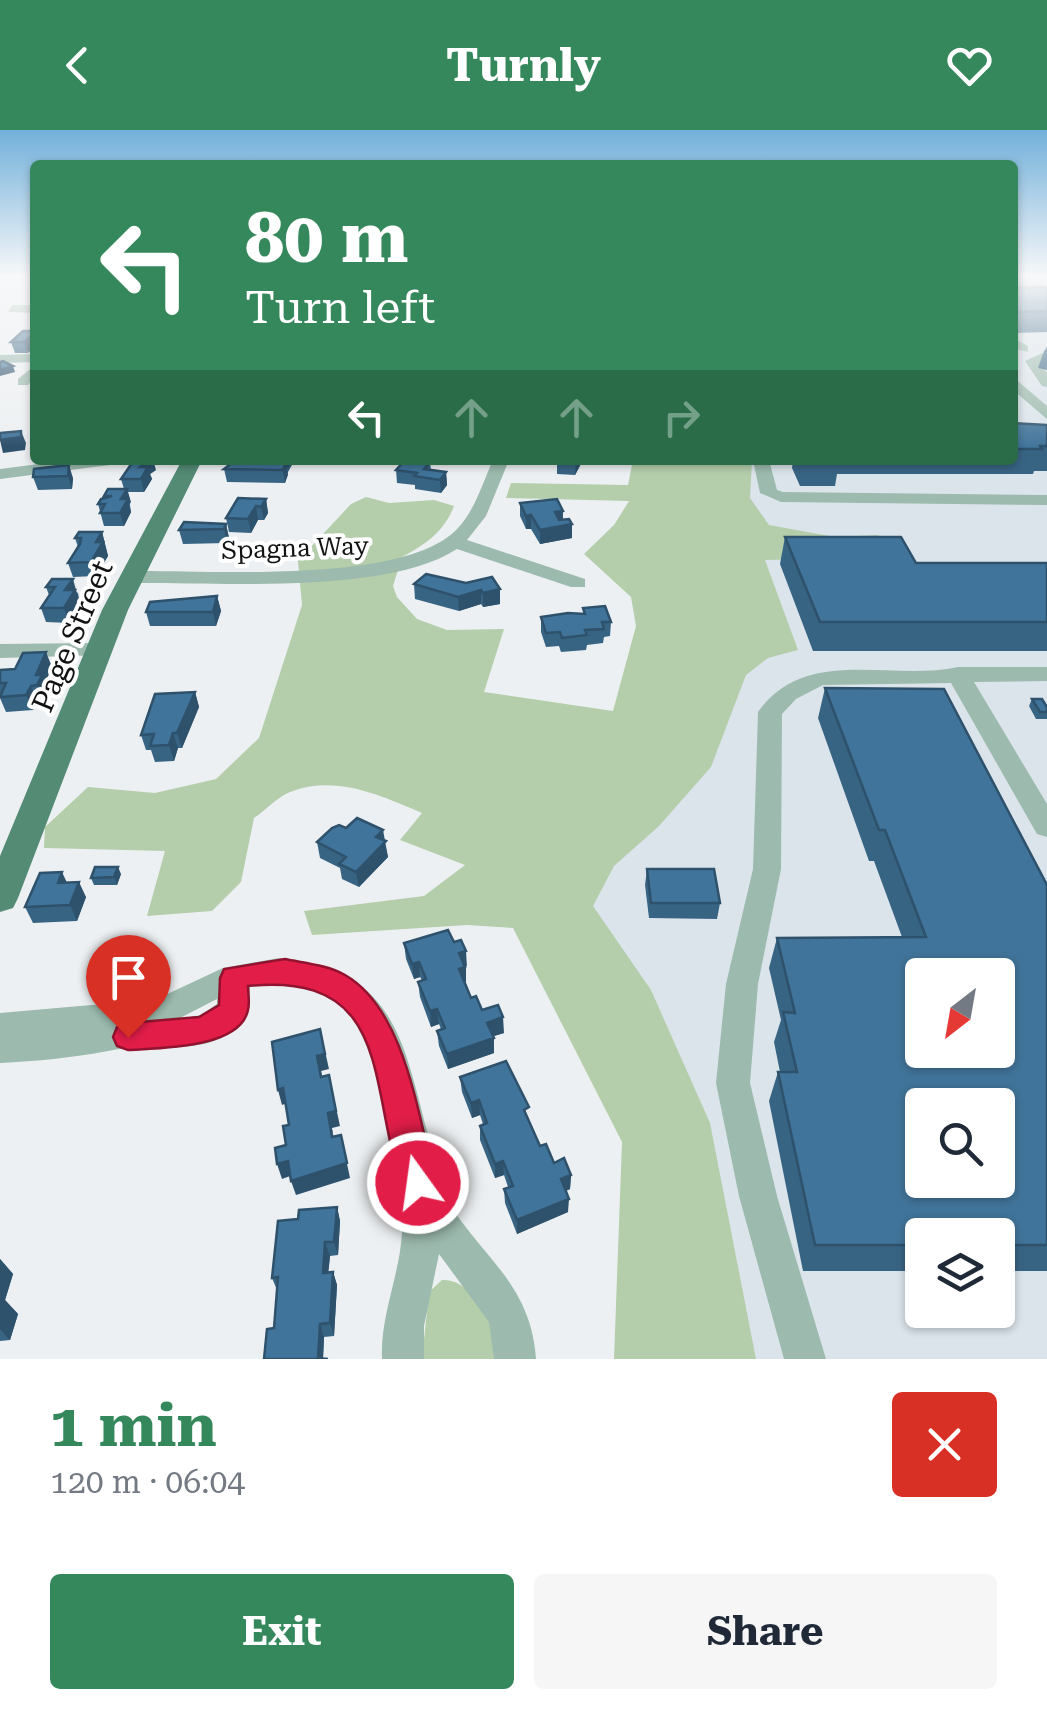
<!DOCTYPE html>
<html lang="en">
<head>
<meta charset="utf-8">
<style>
	:root { --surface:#fff; --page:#f6f6f7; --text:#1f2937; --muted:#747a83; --accent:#35885b }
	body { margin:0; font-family:"Roboto Serif",serif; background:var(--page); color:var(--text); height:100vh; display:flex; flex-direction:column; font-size:38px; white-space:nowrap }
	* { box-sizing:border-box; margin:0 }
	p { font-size:32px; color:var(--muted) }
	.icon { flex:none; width:55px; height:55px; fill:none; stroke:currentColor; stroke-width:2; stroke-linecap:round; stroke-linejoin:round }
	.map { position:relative; height:1229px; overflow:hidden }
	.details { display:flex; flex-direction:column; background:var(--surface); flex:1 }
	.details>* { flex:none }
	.top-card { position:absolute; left:30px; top:30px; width:988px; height:305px; border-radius:10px; box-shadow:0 2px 8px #0004; background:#35885b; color:#fff; overflow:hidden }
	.needle { width:65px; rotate:211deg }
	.fabs { position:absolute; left:905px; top:828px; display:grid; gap:20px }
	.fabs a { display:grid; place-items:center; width:110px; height:110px; border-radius:10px; background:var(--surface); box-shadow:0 2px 8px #0004; font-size:50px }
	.pin { position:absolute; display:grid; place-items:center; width:85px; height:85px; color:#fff; margin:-102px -42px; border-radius:50% 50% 50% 0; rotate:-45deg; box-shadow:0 0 10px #0007 }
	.pin .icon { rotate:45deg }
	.me { position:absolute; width:110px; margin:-55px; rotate:346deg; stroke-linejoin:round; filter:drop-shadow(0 0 8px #0008) }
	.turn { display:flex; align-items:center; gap:35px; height:210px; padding:0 50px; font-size:45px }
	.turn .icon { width:130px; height:130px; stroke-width:2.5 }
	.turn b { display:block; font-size:70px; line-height:85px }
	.lanes { display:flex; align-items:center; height:95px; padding:0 50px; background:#0003; justify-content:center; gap:50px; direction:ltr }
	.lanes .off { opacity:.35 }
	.round { display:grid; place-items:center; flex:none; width:105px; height:105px; border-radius:10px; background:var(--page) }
	.summary { display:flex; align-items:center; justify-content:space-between; height:170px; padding:0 50px }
	h1 { font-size:60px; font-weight:700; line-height:75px; color:var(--accent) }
	.action { display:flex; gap:20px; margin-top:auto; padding:20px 50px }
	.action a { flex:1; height:115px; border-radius:10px; background:var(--accent); color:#fff; font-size:40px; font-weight:700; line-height:115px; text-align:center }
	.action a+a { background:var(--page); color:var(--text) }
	header { display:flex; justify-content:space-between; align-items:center; height:130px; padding:0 50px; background:var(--accent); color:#fff; font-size:45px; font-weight:700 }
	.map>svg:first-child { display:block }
	.built { fill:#dbe4eb; fill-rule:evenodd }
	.green { fill:#b4ceab }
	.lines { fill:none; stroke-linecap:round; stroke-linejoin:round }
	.minor { fill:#9cbaad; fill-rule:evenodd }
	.major { fill:#538b75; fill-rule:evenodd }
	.wall { fill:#386484 }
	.shaded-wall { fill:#2e516c }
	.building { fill:#41749a; stroke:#2e516c; stroke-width:2.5; fill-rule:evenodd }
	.route { fill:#e11d48; stroke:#92132f; stroke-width:2.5 }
	.labels { text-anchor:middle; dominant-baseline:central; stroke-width:8; stroke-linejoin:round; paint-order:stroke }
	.far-street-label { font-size:25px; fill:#111212; stroke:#fff }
	.street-label { font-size:30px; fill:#111212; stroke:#fff }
</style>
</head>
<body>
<header><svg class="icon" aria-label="back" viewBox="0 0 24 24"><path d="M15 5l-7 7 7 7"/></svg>Turnly<svg class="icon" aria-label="heart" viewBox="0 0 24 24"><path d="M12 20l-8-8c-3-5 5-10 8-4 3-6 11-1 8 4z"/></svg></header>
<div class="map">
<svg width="1047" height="1229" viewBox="0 0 1047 1229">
	<rect width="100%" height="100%" fill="#edf0f2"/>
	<path class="built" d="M1013 146H1047V1229H636L638 1012 510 792 686 614 716 330H1012ZM922 845H998V920H922ZM922 975H998V1050H922ZM922 1105H998V1180H922Z"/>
	<g class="green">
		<path d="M633 330H752L750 368 769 395 835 407 878 405 889 427 765 430 798 520 768 528 746 545 711 637 659 696 614 736 593 776 651 860 710 993 756 1229H614L622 1012 513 798 467 795 312 805 304 781 424 766 465 735 400 710 422 683C382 666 337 645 293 661 279 665 266 680 254 688L241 752 212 781 147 786 165 721 44 718 45 697 88 657 155 663 216 649 259 608 302 475 298 431 351 374 366 367 389 373 434 370 454 376C444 402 426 414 402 427L393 456 397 467 417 489 447 500 504 499 484 562 613 581 636 496 631 467 584 424 614 395 629 371 506 368 511 353 628 355Z"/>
		<path d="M442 1150C464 1148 485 1176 493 1196 497 1205 495 1219 495 1229H422L429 1162Z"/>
	</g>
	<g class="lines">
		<g class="minor">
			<polygon points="1037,146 1047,146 1044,157 1012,158 1012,152 1037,152"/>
			<polygon points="12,175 35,175 35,183 8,182"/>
			<polygon points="1012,207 1028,216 1028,222 1012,218"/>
			<polygon points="1047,221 1047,230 1040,233 1047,243 1047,257 1042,256 1025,231"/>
			<polygon points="35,224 35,232 0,233 0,225"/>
			<polygon points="35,235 35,247 28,255 18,255 18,249"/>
			<polygon points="1012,246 1047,276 1047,289 1012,259"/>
			<polygon points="70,330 118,330 110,335 0,349 0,339"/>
			<path d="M493 330H509L486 386 467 410 585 449V457H571L457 419C387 465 217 452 132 453L122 447 132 441C210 440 406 455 458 398 475 380 483 352 493 330Z"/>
			<polygon points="753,330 769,330 777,360 783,362 1047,365 1047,375 781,372 760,363"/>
			<polygon points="97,513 105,515 108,520 105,525 0,528 0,514"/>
			<path d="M958 537H1047V551L974 552 1047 674V707L1037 704 951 553 823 555 796 569 782 584 781 739 758 854 750 953 777 1066 826 1229H784L739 1066 716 953 726 854 753 739 758 582C806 515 890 552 958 537Z"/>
			<path d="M279 828C392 840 402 905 427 1001 431 1020 432 1043 441 1060 475 1123 531 1150 536 1229H494L489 1192 439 1124 424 1196V1229H382C380 1185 400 1145 402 1102 405 1061 395 1020 386 981 365 899 350 842 250 857 248 938 157 910 108 921 71 928 37 931 0 933V883L137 871 146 874 223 838ZM217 869V874L201 885 178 889Z"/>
		</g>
		<polygon class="major" points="182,330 202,330 128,480 18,768 13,778 0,782 0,726 102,480"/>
	</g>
	<g class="wall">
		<polygon points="1012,146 1034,146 1033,150 1012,150"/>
		<polygon points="1047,157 1047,202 1012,203 1012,158"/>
		<polygon points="23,201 28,223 15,223 11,212"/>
		<polygon points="1047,217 1047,240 1038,238 1044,221"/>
		<polygon points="1012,293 1047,295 1047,341 1034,341 1033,344 837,344 835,356 800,356 792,338 793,330 1012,330"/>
		<polygon points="291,330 292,335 288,342 285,353 227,352 224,339"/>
		<polygon points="557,330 583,330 575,345 557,344"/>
		<polygon points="430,332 431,340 446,342 447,355 441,363 415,359 415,355 397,353 396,340"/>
		<polygon points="34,339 73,348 72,359 38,360 33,347"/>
		<polygon points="156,340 150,344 152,349 144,362 128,362 131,382 124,396 104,396 98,374 105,368 104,366 124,359 121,349"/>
		<polygon points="266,369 268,383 264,390 258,390 251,403 229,402 226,388"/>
		<polygon points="520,373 563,381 563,389 572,408 540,414 531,399 526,399 520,386"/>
		<polygon points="226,394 229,408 227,413 183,414 179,400"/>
		<polygon points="102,402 108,426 96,446 73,447 68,433 78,417 75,408"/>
		<polygon points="785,407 916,433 1047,433 1047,521 813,521 780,434"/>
		<polygon points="492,447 500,474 483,477 481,474 459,481 415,469 414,454 466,453"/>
		<polygon points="52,449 78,463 80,474 69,493 46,492 41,478 49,465 46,457"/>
		<polygon points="217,466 221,481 216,496 150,496 146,482"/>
		<polygon points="583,478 611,492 610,506 604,507 603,513 587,515 586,520 561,522 559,516 546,517 541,502 541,487 583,484"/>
		<polygon points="52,537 45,553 48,560 43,570 37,571 33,580 6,582 0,568 0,540"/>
		<polygon points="825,558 1047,755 1047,1141 998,1141 998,1105 922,1105 922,1141 803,1141 769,971 778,942 780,942 774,912 781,890 769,838 777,808 902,807 874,731 869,731 818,588"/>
		<polygon points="195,562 199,577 182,618 178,618 174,631 155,632 151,620 146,620 141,605"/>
		<polygon points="1032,569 1047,577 1047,589 1036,589 1029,576"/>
		<polygon points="346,698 384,710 388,727 359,757 342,749 340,738 320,728 317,712"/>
		<polygon points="647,739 720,773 717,789 649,788 645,755"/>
		<polygon points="121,744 117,755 94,755 91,748"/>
		<polygon points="67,752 86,767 77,791 33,793 25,777"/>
		<polygon points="454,812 466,821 467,836 465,837 466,852 464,853 471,868 504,903 493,906 494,923 448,939 439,916 437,901 441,899 439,894 431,897 420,867 418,852 422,850 420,847 414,849 406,829 404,813"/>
		<polygon points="460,947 529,991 540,1016 554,1033 571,1045 570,1059 566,1061 568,1082 517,1104 505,1073 504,1059 508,1057 504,1045 495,1048 480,1010 480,996 483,994 480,985 472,988 462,962"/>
		<polygon points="337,1077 340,1091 338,1125 330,1126 328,1142 333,1142 337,1155 334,1206 324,1207 323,1228 264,1229 274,1198 277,1160 272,1148 298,1089"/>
		<polygon points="0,1129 13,1144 5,1170 18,1184 10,1210 0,1211"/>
	</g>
	<g class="shaded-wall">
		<polygon points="35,203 35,217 28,223 24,212"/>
		<polygon points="13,236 15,242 0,246 0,240"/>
		<polygon points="21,301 26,313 25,320 3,323 0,310"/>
		<polygon points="148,330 153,330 156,340 150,344 152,349 144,362 141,349 140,337"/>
		<polygon points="577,330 583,330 575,345 576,333"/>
		<polygon points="286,332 288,345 285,353 283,340"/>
		<polygon points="69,335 73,348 72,359 68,346"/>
		<polygon points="446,342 447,355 441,363 440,350"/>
		<polygon points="127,359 131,372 129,375 131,382 124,396 120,383 121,369"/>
		<polygon points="266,369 268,383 264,390 261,377"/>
		<polygon points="256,376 258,390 251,403 248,389"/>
		<polygon points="563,381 563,395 555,382"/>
		<polygon points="531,385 531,399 526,399 526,386"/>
		<polygon points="226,394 229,408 227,413 224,399"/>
		<polygon points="572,394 572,408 540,414 540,400"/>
		<polygon points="102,402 108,426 96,446 91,432 96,412"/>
		<polygon points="73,449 80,474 69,493 64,478 65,460"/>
		<polygon points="500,459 500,474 483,477 483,463"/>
		<polygon points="481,460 481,474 459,481 458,467"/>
		<polygon points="217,466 221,481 216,496 213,482"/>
		<polygon points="46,522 52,537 45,553 48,560 43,570 37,555 36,545"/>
		<polygon points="31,556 37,571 33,580 26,565"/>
		<polygon points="195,562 199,577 182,618 177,603"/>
		<polygon points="173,603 178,618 174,631 169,615"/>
		<polygon points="383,700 388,727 359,757 356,742 376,707"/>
		<polygon points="118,737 121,744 117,755 114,747"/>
		<polygon points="62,742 69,757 58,753"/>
		<polygon points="79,752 86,767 77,791 70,775"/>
		<polygon points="466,821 466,852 460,854 459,823"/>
		<polygon points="419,832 420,847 414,849 412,834"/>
		<polygon points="437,879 439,894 431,897 430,881"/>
		<polygon points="503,887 504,903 488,908 487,893"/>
		<polygon points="320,899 329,939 321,941 324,962 317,926"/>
		<polygon points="494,908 494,923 448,939 447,924"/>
		<polygon points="329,945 340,996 332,998 336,1021 328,983"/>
		<polygon points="283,958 287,973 282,975 278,960"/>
		<polygon points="479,970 480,985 472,988 471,973"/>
		<polygon points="341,1005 350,1048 296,1065 291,1051"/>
		<polygon points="288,1031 293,1045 282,1049 277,1034"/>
		<polygon points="503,1031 504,1045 495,1048 495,1034"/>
		<polygon points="571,1045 570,1059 560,1063 561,1049"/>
		<polygon points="569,1069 568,1082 517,1104 517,1090"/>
		<polygon points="337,1077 340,1091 338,1125 334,1112"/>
		<polygon points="325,1112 330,1126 327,1156 323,1143"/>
		<polygon points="0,1129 13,1144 5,1170 18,1184 10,1210 0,1199"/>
		<polygon points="333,1142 337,1155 334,1206 330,1193"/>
		<polygon points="320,1194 324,1207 323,1229 318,1229"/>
	</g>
	<g class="building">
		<polygon points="1047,157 1047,181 1019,182 1012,178 1012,167 1015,167 1012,165 1012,158"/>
		<polygon points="23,201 35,201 35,203 24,212 11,212"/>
		<polygon points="3,231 13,236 0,240 0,232"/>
		<polygon points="1012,293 1047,295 1047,316 1040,316 1042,319 1012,319"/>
		<polygon points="21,301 21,307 0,310 0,303"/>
		<polygon points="134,330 148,330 140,337 148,337 141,349 121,349"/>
		<polygon points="274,330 290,330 288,336 286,332 273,332"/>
		<polygon points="405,330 422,330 430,332 424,339 446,342 440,350 414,346 417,343 396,340"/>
		<polygon points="557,330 577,330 576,333"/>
		<polygon points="233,332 286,332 283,340 224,339"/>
		<polygon points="69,335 68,346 33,347 34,339"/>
		<polygon points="108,359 127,359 121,369 128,369 120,383 100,383 105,374 98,374 101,369 112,366 104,366"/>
		<polygon points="238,368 266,369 261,377 256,376 248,389 226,388"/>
		<polygon points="557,369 563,381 555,382 559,390 569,389 572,394 540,400 531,385 526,386 520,373"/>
		<polygon points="184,392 226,394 224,399 179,400"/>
		<polygon points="79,402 102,402 96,412 103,412 91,432 68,433 80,414 81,408 75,408"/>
		<polygon points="785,407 901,407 916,433 1047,433 1047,492 820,492"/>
		<polygon points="426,444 466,453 492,447 500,459 483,463 481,460 458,467 414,454"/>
		<polygon points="52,449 73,449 65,460 75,460 64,478 41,478 55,457 46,457"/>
		<polygon points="217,466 213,482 146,482 150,472"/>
		<polygon points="605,476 611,492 602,492 604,499 585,500 587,505 562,508 560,502 546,503 541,487 568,483 585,484 583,478"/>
		<polygon points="46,522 36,545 42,545 37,555 31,556 26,565 0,567 6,553 0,553 0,540 15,539 23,523"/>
		<path d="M825 558 944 559 1047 755V1115H998V1105H922V1115H815L778 942H797L783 882 795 883 777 808 926 807 885 700H879ZM922 845H998V920H922ZM922 975H998V1050H922Z"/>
		<polygon points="195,562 177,603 173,603 169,615 150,616 154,604 141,605 155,564"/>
		<polygon points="1032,569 1042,569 1047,577 1047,582 1040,582"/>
		<polygon points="357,688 383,700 376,707 386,711 356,742 339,734 346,727 317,712 332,698 339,695 346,698"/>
		<polygon points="95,737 118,737 114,747 91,748"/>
		<polygon points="647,739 714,739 720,773 651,773"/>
		<polygon points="62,742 58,753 79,752 70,775 25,777 40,743"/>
		<polygon points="448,800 454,812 461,810 466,821 459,823 465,837 459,839 471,868 476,866 482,880 498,875 503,887 487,893 494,908 447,924 437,901 445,898 437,879 430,881 418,852 426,849 419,832 412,834 404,813"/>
		<polygon points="320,899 325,924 317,926 321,947 329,945 336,981 328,983 332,1007 341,1005 347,1033 291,1051 288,1031 277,1034 275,1018 286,1015 283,996 289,995 283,958 278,960 272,912"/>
		<polygon points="506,931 529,977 524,980 540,1016 546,1014 554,1033 564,1028 571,1045 561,1049 569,1069 517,1090 504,1059 513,1056 503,1031 495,1034 480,996 487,993 479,970 471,973 460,947"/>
		<polygon points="337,1077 334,1112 325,1112 323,1143 333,1142 330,1193 320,1194 318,1228 328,1229 264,1229 267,1199 274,1198 278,1147 272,1148 278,1091 298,1089 299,1080"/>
	</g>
	<linearGradient id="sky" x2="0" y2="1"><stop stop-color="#72b0da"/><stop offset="0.46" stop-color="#f7f8f9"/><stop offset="1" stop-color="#f7f8f9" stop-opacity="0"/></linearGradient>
	<rect width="1047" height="318" fill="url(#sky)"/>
	<path class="route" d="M285 829C304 833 328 835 345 845 406 880 418 988 436 1053L431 1065 418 1070 406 1065C365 966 400 841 248 856 248 863 250 873 248 880 240 919 158 918 128 920L117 916 113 907 117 897 128 893 199 887 219 875 220 848 224 839Z"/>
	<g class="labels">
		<g class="far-street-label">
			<text transform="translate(295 418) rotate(-2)">Spagna Way</text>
		</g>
		<g class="street-label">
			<text transform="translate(72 506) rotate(-67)">Page Street</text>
		</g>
	</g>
</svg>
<div class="fabs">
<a><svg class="needle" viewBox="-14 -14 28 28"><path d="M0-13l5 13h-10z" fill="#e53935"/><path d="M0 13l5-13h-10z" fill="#747a83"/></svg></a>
<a><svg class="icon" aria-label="search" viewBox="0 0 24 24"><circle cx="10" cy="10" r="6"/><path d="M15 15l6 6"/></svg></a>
<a><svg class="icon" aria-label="layers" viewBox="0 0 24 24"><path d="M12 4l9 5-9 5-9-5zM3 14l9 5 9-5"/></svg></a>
</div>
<div class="pin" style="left:128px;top:907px;background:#d93025"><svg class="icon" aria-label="arrive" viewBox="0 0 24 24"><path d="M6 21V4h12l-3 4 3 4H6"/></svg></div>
<svg class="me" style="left:418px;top:1053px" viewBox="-20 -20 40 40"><circle r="17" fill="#e11d48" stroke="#fff" stroke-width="3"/><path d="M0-11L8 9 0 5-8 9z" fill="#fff"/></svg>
<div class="top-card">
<div class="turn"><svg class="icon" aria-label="left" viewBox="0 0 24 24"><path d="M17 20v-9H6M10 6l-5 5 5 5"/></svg><div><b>80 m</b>Turn left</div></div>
<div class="lanes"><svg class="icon" aria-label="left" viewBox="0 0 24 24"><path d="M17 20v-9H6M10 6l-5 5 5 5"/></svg><svg class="icon off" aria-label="ahead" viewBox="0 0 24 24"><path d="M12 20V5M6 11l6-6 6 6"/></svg><svg class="icon off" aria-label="ahead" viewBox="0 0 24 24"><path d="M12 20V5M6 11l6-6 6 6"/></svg><svg class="icon off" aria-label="right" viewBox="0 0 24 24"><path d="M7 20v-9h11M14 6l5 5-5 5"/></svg></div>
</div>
</div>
<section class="details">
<div class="summary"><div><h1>1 min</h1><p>120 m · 06:04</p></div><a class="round" style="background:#d93025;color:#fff"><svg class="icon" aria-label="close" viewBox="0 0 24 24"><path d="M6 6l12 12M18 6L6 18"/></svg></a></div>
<div class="action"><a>Exit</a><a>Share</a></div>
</section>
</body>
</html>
